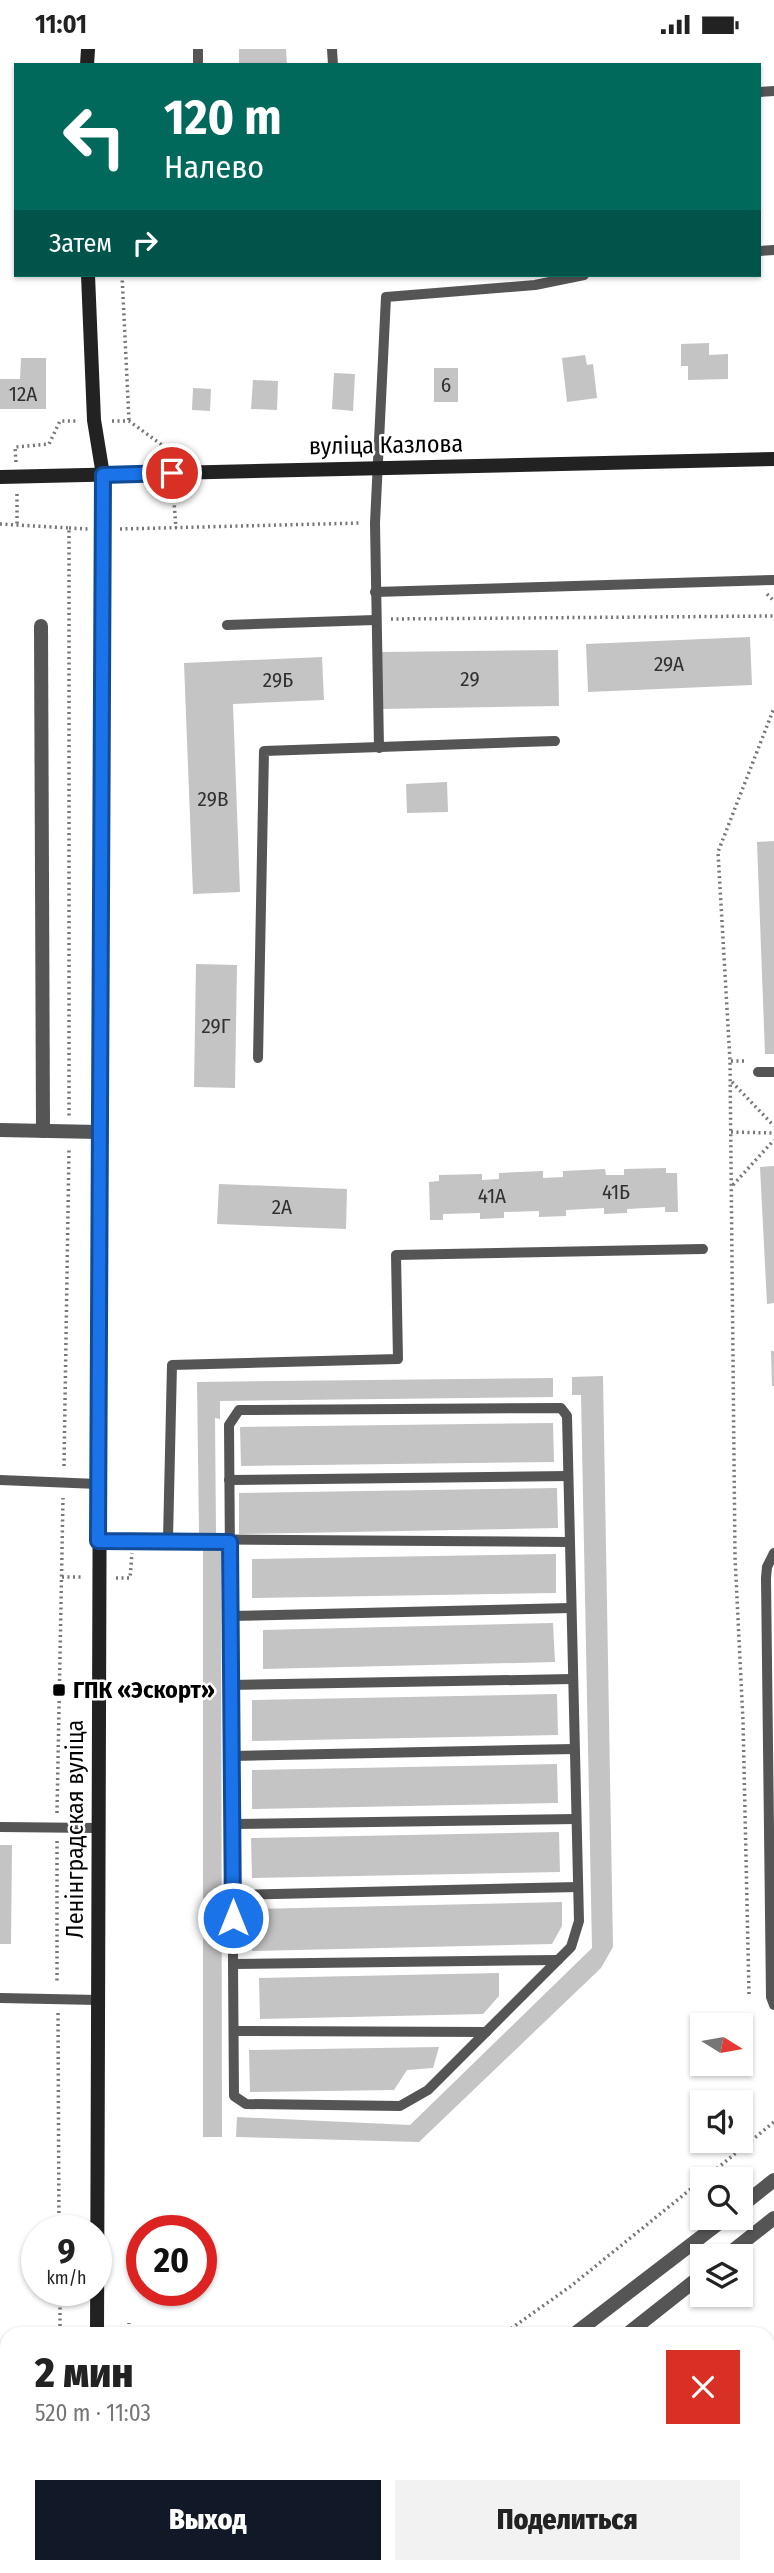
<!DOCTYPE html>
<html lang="ru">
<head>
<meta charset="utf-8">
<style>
	:root { --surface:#fff; --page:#f2f2f2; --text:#222; --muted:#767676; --accent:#111827 }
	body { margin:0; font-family:"Fira Sans Condensed",sans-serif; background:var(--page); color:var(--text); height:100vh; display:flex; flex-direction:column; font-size:26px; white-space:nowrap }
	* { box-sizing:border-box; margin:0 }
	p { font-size:23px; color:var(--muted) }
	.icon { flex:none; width:38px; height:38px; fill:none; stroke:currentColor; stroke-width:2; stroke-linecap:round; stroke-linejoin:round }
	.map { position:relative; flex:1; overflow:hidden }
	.drawer { position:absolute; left:0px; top:2278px; width:775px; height:247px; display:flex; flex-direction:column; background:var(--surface); border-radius:21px 21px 0 0; box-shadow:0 2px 5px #0004 }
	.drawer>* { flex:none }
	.hud { position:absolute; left:14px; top:14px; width:747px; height:214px; border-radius:0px; box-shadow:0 2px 5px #0004; background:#00695c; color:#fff; overflow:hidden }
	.needle { width:46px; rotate:101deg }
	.tools { position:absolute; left:690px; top:1964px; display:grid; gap:14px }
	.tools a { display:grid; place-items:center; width:63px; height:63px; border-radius:0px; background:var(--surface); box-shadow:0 2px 5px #0004; font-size:35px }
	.speed { position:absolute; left:21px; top:2166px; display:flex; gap:14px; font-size:35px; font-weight:700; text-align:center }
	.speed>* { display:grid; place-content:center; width:91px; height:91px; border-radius:50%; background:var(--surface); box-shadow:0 2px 5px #0004; line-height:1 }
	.speed small { font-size:18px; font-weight:400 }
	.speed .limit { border:10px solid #d22; background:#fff; color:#111 }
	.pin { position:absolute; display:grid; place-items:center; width:60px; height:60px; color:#fff; margin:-30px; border:4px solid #fff; border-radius:50%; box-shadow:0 2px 7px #0007 }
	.me { position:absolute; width:77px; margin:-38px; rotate:0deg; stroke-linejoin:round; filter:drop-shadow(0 0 5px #0008) }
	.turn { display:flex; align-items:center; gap:24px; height:147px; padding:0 35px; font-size:32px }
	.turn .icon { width:91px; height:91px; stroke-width:2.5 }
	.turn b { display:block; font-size:49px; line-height:60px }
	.then { display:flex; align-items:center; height:66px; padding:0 35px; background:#0003; gap:14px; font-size:26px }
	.round { display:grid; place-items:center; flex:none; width:74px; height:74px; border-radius:0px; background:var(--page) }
	.head { display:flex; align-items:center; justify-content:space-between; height:119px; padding:0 35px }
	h1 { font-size:42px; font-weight:800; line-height:52px }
	.action { display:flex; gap:14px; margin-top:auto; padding:14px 35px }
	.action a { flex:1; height:80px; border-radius:0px; background:var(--accent); color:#fff; font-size:28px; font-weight:800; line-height:80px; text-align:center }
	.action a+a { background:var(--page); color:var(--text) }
	.status { display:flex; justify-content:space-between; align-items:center; height:49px; padding:0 35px; background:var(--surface); direction:ltr }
	.status svg { height:19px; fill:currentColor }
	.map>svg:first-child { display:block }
	.building { fill:#c4c4c4 }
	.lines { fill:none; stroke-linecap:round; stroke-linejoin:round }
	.path { stroke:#777; stroke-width:3.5; stroke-dasharray:2 3.5; stroke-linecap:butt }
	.lane { stroke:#555; stroke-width:10 }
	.street { stroke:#555; stroke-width:14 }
	.secondary { stroke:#222; stroke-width:14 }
	.route-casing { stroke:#114b97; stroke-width:18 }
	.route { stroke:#1a73e8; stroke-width:12 }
	.poi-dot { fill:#000; stroke:#fff; stroke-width:2.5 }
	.labels { text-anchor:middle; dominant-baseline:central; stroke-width:5; stroke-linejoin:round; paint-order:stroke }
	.number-label { font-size:21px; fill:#313131 }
	.street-label { font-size:24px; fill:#000; stroke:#fff }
	.poi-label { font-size:24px; font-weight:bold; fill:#000; stroke:#fff; text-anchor:start }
</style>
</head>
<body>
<div class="status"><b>11:01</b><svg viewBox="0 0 49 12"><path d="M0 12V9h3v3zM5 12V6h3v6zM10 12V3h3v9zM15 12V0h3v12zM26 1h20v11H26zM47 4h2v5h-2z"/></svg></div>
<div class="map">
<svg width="774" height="2524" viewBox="0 0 774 2524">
	<rect width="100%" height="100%" fill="#fff"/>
	<g class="building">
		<polygon points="239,0 286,0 287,16 239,16"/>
		<polygon points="709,294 709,306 728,305 728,330 688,331 688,317 681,317 681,295"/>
		<polygon points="585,306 587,316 593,315 597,349 567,353 562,309"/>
		<polygon points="21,309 46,309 46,360 0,360 0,330 20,330"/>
		<rect x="434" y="319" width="24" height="34"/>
		<polygon points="334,324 355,325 353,362 332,360"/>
		<polygon points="253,331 278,332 277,361 251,360"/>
		<polygon points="193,339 211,340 210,362 192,361"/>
		<polygon points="750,588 752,636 588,643 586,595"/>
		<polygon points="558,601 559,657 381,660 381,603"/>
		<polygon points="322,608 324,651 233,655 240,843 193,845 184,614"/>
		<polygon points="447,733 448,763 407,764 406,735"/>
		<polygon points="774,792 774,1005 765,1005 757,793"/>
		<polygon points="196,915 237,916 235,1039 194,1038"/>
		<polygon points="774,1117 774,1254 767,1255 760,1118"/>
		<polygon points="666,1119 666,1124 677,1124 678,1163 665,1163 665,1158 627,1160 627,1164 604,1165 604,1159 566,1161 566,1167 539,1168 539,1162 504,1163 504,1169 480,1170 480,1164 443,1165 443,1171 430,1171 429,1133 439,1132 439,1126 482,1125 482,1131 499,1130 499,1124 543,1122 543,1129 563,1128 563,1122 605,1120 606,1126 624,1126 624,1120"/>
		<polygon points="219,1135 347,1140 346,1180 217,1175"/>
		<polygon points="771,1302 774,1302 774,1337 772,1337"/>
		<polygon points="603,1327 613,1898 601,1919 419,2093 236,2088 237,2068 410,2076 592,1899 581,1346 572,1346 572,1328"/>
		<polygon points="553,1329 553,1348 220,1352 220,1370 215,1369 216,1484 199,1484 197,1333"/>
		<polygon points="553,1374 554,1413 241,1417 240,1378"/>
		<polygon points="557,1439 558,1479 239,1485 239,1444"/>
		<polygon points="203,1500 221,1500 222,2088 203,2088"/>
		<polygon points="556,1505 556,1544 252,1549 252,1510"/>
		<polygon points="553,1574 555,1613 263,1620 263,1581"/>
		<polygon points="557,1645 558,1686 252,1692 252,1651"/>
		<polygon points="557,1715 558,1754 252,1760 252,1721"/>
		<polygon points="559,1783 560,1823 252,1829 251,1789"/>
		<polygon points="0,1796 12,1796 11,1895 0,1895"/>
		<polygon points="562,1853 562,1877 552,1895 252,1902 251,1860"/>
		<polygon points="499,1924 499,1947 483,1965 260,1970 259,1929"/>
		<polygon points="439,1998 433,2019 407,2021 394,2041 250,2043 249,2001"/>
		<polygon points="0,2500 7,2501 7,2518 21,2518 21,2524 0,2524"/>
	</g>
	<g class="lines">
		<g class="path">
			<polyline points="122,226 129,372"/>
			<polyline points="112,372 129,372 169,401 170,408"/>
			<polyline points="16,413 15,398 49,395 60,372 77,372"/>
			<polyline points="173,440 176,479"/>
			<polyline points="17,445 17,476"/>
			<polyline points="0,475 69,479 69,1067"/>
			<polyline points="69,479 88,480"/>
			<polyline points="120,480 361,474"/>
			<polyline points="767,545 774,552"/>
			<polyline points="391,570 774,567"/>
			<polyline points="731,1012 747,1012"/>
			<polyline points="732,1033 774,1077"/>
			<polyline points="731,1083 774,1084"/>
			<polyline points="733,1136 774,1091"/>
			<polyline points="64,1417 69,1099"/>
			<polyline points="62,1528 84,1528"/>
			<polyline points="116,1529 130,1529 132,1504"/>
			<polyline points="57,1764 63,1449"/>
			<polyline points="57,1792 57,1935"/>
			<polyline points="749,1945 743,1672 735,1508 730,1012 718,803 774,659"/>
			<polyline points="58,1964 59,2182"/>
			<polyline points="704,2130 774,2073"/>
			<polyline points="60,2242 60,2286"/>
			<polyline points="129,2286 129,2274"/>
			<polyline points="502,2286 571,2237 702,2131"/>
			<polyline points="137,2518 139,2524"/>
			<polyline points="58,2524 58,2518"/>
		</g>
		<g class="lane">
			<polyline points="198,0 198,16"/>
			<polyline points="332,0 333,16"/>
			<polyline points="760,43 774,42"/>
			<polyline points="760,202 774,201"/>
			<polyline points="375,543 774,531"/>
			<polyline points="227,576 375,571"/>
			<polyline points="379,699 375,474 386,248 535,236 584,226"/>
			<polyline points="258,1009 264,702 555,692"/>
			<polyline points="758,1023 774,1023"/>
			<polygon points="561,1359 567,1367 579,1872 571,1898 428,2041 400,2057 246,2055 234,2047 229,1376 239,1361"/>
			<polyline points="0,1431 98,1435"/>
			<polyline points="229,1431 568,1427"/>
			<polyline points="168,1490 569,1493"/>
			<polyline points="98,1492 168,1490 172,1316 398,1310 396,1206 703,1200"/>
			<polyline points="774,1504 767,1518 766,1529 771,1948 774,1956"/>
			<polyline points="230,1567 571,1559"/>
			<polyline points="231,1636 572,1630"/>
			<polyline points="232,1707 574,1700"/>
			<polyline points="232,1775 576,1770"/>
			<polyline points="0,1778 98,1779"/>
			<polyline points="232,1846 578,1838"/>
			<polyline points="233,1915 558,1911"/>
			<polyline points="0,1949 98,1951"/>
			<polyline points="234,1982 486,1983"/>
		</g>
		<g class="street">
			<polyline points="41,577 43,1082"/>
			<polyline points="0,1081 99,1083"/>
			<polyline points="740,2158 774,2131"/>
			<polyline points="726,2207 774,2169"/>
			<polyline points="573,2286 727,2168"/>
			<polyline points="626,2286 702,2226"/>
		</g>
		<g class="secondary">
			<polyline points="87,16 88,0"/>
			<polyline points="88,226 94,371 103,426 97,2286"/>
			<polyline points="0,428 774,410"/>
			<polyline points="0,2438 7,2437"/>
			<polyline points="0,2471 7,2471"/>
			<polyline points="99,2518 99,2524"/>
		</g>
	</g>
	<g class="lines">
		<defs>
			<polyline id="route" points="172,424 103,426 98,1492 230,1493 233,1869"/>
		</defs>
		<use href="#route" class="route-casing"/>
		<use href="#route" class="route"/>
	</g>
	<rect class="poi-dot" x="52" y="1634" width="14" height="14" rx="3.5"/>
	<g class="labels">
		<g class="number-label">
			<text x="446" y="336">6</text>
			<text x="23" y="345">12А</text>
			<text x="669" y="615">29А</text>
			<text x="470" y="630">29</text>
			<text x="278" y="631">29Б</text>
			<text x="213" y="750">29В</text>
			<text x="216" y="977">29Г</text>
			<text x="616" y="1143">41Б</text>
			<text x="492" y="1147">41А</text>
			<text x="282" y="1158">2А</text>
		</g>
		<g class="street-label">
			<text transform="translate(386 396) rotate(-1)">вуліца Казлова</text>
			<text transform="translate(75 1780) rotate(-90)">Ленінградская вуліца</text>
		</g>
		<g class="poi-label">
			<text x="73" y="1641">ГПК «Эскорт»</text>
		</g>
	</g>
</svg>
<div class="tools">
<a><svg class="needle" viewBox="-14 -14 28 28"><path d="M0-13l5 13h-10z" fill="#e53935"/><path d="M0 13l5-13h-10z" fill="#767676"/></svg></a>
<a><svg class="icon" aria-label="sound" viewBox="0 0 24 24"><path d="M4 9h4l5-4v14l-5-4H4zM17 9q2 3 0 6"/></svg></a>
<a><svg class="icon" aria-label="search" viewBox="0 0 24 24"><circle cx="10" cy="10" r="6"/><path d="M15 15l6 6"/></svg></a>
<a><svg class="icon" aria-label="layers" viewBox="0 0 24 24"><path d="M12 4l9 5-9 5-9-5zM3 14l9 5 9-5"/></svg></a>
</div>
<div class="speed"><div>9<small>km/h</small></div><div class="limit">20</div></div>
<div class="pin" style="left:172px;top:424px;background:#d93025"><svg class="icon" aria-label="arrive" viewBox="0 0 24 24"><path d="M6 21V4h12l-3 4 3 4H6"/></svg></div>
<svg class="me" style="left:233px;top:1869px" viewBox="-20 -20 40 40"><circle r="17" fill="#1a73e8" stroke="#fff" stroke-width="3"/><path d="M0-11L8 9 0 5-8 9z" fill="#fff"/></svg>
<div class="hud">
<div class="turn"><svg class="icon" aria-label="left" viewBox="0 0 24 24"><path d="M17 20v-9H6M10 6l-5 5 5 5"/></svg><div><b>120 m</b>Налево</div></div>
<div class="then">Затем<svg class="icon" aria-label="right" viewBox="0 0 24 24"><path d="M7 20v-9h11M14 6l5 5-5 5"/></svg></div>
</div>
<section class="drawer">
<div class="head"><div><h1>2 мин</h1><p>520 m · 11:03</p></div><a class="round" style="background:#d93025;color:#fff"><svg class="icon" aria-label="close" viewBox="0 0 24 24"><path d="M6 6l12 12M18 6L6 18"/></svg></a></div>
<div class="action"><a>Выход</a><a>Поделиться</a></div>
</section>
</div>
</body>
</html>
